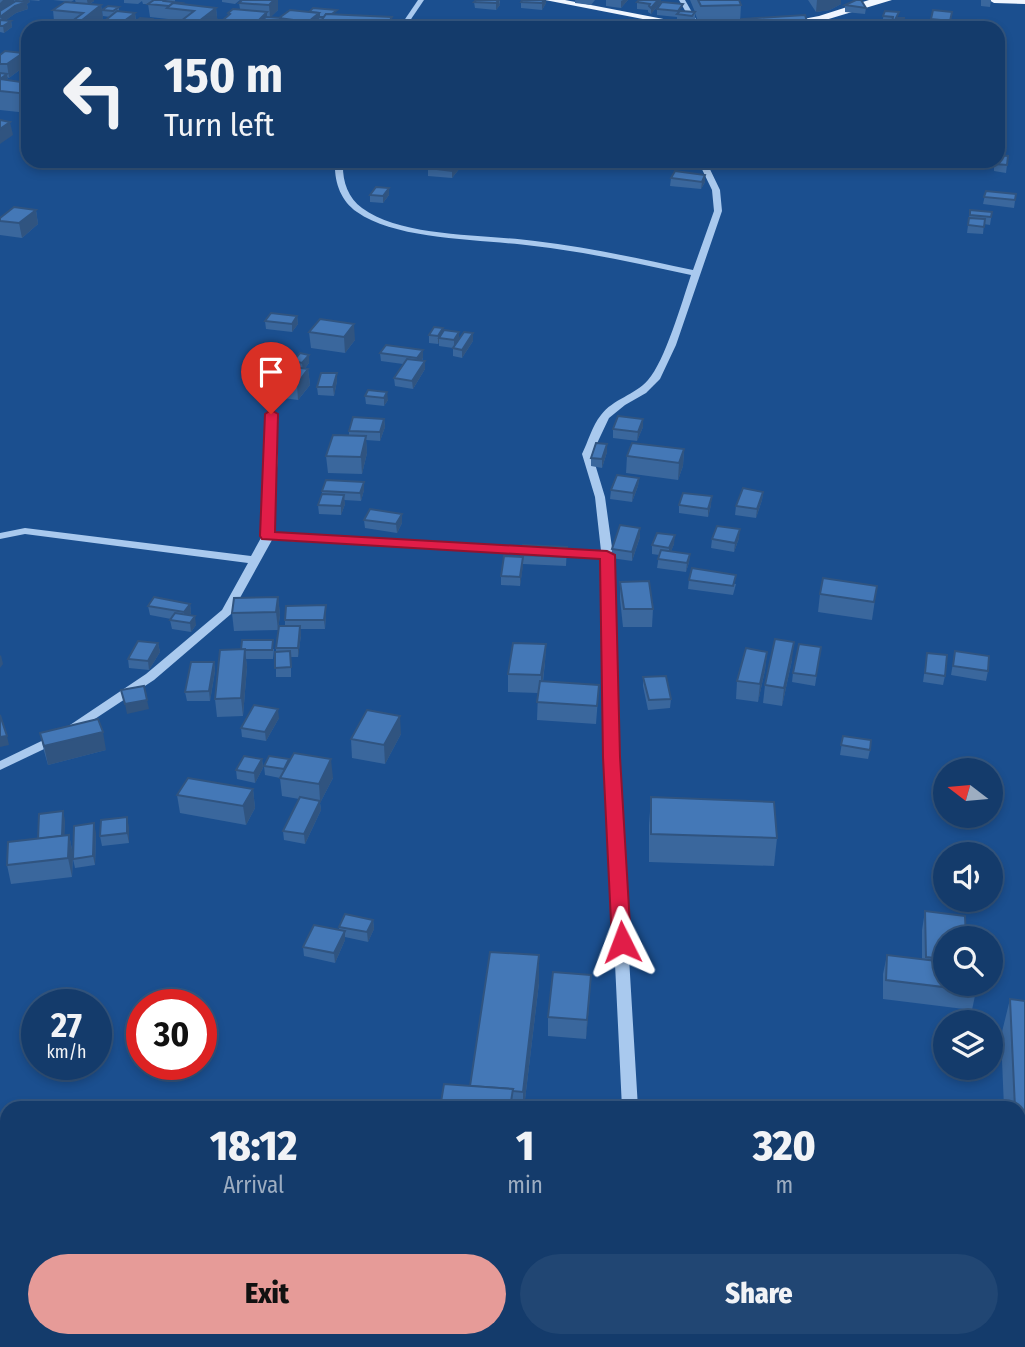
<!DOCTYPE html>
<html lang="en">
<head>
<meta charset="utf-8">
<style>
	:root { --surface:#143b6b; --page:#214673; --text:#f1f3f6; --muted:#9dadc1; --line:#33557e; --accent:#e69b98 }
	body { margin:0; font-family:"Fira Sans Condensed",sans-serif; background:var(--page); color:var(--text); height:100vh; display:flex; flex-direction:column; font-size:26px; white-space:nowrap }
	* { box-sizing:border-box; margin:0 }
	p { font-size:23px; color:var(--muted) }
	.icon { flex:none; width:38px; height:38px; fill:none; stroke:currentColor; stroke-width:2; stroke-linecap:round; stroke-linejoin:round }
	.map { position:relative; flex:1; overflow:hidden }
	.panel { position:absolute; left:0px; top:1101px; width:1026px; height:247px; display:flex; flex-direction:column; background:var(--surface); border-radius:21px 21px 0 0; box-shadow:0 4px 10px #0003,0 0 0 2px var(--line) }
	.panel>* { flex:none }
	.top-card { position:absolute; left:21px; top:21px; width:984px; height:147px; border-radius:21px; box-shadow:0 4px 10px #0003,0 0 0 2px var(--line); background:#143b6b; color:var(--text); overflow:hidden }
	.needle { width:46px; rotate:286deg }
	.controls { position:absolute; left:933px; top:758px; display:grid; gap:14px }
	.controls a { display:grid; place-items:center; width:70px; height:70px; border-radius:50%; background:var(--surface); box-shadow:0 4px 10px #0003,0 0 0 2px var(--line); font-size:35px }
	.speed { position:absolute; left:21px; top:989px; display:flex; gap:14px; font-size:35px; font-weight:700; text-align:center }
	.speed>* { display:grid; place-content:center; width:91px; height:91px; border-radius:50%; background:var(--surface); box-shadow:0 4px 10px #0003,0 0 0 2px var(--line); line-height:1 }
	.speed small { font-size:18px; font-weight:400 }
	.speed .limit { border:10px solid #d22; background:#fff; color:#111 }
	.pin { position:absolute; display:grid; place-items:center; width:60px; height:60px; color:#fff; margin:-72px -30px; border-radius:50% 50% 50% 0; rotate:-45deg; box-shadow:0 0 7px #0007 }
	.pin .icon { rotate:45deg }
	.me { position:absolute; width:77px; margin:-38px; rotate:357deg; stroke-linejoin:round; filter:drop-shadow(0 0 5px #0008) }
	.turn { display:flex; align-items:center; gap:24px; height:147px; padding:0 28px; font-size:32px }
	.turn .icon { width:91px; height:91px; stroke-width:2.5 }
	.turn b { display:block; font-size:49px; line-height:60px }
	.eta { display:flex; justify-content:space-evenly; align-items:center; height:119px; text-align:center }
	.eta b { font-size:42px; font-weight:800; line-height:49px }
	.button { display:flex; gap:14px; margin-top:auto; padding:14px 28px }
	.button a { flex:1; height:80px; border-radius:42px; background:var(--accent); color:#111; font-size:28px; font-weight:800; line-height:80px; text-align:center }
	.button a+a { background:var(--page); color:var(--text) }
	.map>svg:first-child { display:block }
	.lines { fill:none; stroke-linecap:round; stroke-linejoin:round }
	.minor { fill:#a9c9ee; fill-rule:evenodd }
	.major { fill:#f0f6ff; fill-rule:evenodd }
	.wall { fill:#3a679d }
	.shaded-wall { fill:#305480 }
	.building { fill:#4478b7; stroke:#305480; stroke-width:2 }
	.route { fill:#e11d48; stroke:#92132f; stroke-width:2 }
</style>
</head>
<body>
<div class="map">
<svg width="1025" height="1347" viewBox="0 0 1025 1347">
	<rect width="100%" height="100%" fill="#1b4f8f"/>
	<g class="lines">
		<g class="minor">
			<polygon points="418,0 424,0 405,28 399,28"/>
			<polygon points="679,0 685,0 701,28 695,28"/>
			<path d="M335 161H343C342 180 347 197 362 208 403 238 485 234 535 241 588 247 640 259 693 270L714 211 712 190 698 161H706L720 190 722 211 676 345 660 379 646 393 625 405 609 418 592 454 605 497 613 555 617 757 638 1108H622L605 757 601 558 272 540 231 614 154 680 72 734 66 730 67 727 146 674 222 610 248 563 25 534 0 539V533L25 528 251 556 262 536 268 447 266 414 271 411 276 414 278 447 274 533 601 551 595 497 582 454C588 442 592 426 601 415 613 399 635 395 648 380 665 361 682 302 691 275 639 264 587 252 534 246 484 239 398 241 357 212 340 200 334 181 335 161Z"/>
			<polygon points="56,734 61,735 62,738 61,741 0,770 0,761"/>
			<polygon points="969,1340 987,1340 989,1347 971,1347"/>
		</g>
		<g class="major">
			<polygon points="545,0 565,0 710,28 689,28"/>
			<polygon points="869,0 892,0 812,24 784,28 756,28 819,16"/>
			<polygon points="989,0 1025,0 1025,4 994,3"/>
		</g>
	</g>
	<g class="wall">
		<polygon points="0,0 40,0 39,1 29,0 30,2 27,4 28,9 16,13 6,20 11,21 12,27 4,33 0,32"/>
		<polygon points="53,0 74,0 71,2"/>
		<polygon points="75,0 94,0 94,1 90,4 101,5 103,18 99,21 104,21 110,17 103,16 102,10 119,7 119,11 135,13 136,21 152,19 153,25 149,28 44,28 54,21 53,10 76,3"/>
		<polygon points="124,0 175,0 175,2 182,4 216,8 218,26 169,26 168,19 150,17 148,4 143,4 142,1 138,4 124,3"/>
		<polygon points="222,0 240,0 235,4 222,2"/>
		<polygon points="242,0 278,0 278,10 270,17 279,18 337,15 392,17 392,28 260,28 260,26 258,28 242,28 224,26 223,20 228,15 228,13 240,9 239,3"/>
		<polygon points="500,0 500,5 496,10 475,8 474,2"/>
		<polygon points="575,0 595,0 591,5 575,3"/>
		<polygon points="606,0 628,0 621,8 606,6"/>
		<polygon points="639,0 661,0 661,2 651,14 648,12 648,10 637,9 637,2"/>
		<polygon points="690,0 739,0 741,5 740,23 699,24 695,13 695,19 692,22 677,21 677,17 657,15 657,9 695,12"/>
		<polygon points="808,0 841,0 841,4 830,10 816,12"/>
		<polygon points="981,0 991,0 990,7 981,6"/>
		<polygon points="521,2 546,3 542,10 521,8"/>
		<polygon points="845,5 866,8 865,14 845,12"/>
		<polygon points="885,11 898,18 904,18 902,28 892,28 893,23 882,22"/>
		<polygon points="952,12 949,27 930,26 931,19"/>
		<polygon points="742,19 809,28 742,28"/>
		<polygon points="0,55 25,66 9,78 7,77 8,80 28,83 28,113 0,110"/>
		<polygon points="994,161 998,161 1007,165 1006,173 994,171"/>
		<polygon points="428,168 460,168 452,178 428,176"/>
		<polygon points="671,178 705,182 701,189 670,186"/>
		<polygon points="389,188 389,195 383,203 370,202 370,195"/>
		<polygon points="986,191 1016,194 1014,208 983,204"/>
		<polygon points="36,210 38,224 22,238 0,235 0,218"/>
		<polygon points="970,210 992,212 990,225 984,224 983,234 967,233"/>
		<polygon points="297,316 298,324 292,332 266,329 265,321"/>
		<polygon points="320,319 355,340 345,353 311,348 309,332"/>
		<polygon points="443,332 459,338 473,341 462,358 453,356 453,348 439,346 439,342 438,344 429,343 429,335"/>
		<polygon points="423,350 423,358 422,361 425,369 413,389 395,386 394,378 403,364 381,361 380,353"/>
		<polygon points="309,355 309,363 305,368 308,369 310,385 298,400 261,395 259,378 294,367 293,361"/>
		<polygon points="337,381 334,396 318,395 317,387"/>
		<polygon points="368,390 388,400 384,406 366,404 365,396"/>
		<polygon points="384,419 385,427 380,441 366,440 367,453 362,474 328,473 326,456 349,435 349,431"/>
		<polygon points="643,427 637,441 613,438 613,429"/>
		<polygon points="684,449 683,466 678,480 626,473 627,456"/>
		<polygon points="607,452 602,468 591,466 591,458"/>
		<polygon points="639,478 638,486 632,502 610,499 611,490"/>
		<polygon points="364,482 364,490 361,501 344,500 345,504 341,515 319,514 318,505 322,494 322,491"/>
		<polygon points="763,492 762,500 756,518 735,515 736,506"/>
		<polygon points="679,505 711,505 708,517 679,513"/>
		<polygon points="364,520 402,523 397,533 365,528"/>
		<polygon points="640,537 632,561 611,558 612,549"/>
		<polygon points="739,538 734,552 711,548 712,539"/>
		<polygon points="674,544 671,551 690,554 689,562 686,572 657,568 659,555 652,554 652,545"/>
		<polygon points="523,545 567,547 566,566 523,564 520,586 501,585 501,576 521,557"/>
		<polygon points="689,580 736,584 733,595 688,589"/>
		<polygon points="620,582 653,609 652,627 623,627 620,599"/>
		<polygon points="877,586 872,620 818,612 820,594"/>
		<polygon points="278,597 280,615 278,630 234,631 232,613"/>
		<polygon points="190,604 191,613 190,615 196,625 191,632 172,629 170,620 171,619 150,615 148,606"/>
		<polygon points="326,605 326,614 325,629 300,629 301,635 298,657 291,657 291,677 276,677 276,648 285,626 285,620"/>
		<polygon points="158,643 160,652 149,670 129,668 128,659"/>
		<polygon points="546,644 545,662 543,682 599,685 596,724 537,720 538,693 508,692 508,674"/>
		<polygon points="821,647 815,686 792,682 793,673"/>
		<polygon points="274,649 273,659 246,659 247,667 243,716 217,717 215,699 220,650"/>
		<polygon points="955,651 988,671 986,681 951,675"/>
		<polygon points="767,652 765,670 758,702 736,699 737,681"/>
		<polygon points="927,653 945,676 943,685 923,682"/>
		<polygon points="792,660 782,706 763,703 765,685"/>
		<polygon points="214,662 215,671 210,701 187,701 185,692"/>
		<polygon points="643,677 671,699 670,708 648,710 643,686"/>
		<polygon points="279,718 266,741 242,737 241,728"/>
		<polygon points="40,733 106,750 48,765 44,751"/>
		<polygon points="401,734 385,764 352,758 351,739"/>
		<polygon points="843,736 870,750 868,759 840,755"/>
		<polygon points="262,759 263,768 255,783 237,779 236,770"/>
		<polygon points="264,766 333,778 320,803 321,810 305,844 284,840 283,831 299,799 282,796 280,778 265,775"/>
		<polygon points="253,789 255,808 246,825 180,813 177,795"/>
		<polygon points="651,797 777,838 774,866 649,862 649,825"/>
		<polygon points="65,820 64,836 69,835 73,854 72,877 11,884 7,865 38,839"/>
		<polygon points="129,827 129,843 102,846 100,836"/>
		<polygon points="96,833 95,865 75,868 73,859"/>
		<polygon points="925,911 945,938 945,984 976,991 972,1010 883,999 883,974 887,955 922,959 922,930"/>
		<polygon points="373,920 374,929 368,942 345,937 345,940 335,963 304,956 303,947 339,930 339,927"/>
		<polygon points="539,983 524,1108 440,1108 470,1086"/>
		<polygon points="590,994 586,1039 548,1036 548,1017"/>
		<polygon points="1010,999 1025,1001 1025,1179 1018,1178 1018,1108 1004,1108 1001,1036"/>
	</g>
	<g class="shaded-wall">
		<polygon points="3,0 21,0 14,0 15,5 0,17 0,3"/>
		<polygon points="23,0 29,0 30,2 27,4 28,9 16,13 2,23 1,17"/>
		<polygon points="87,0 94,0 94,1 88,5"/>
		<polygon points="274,0 278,0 278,10 270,18 269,5"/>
		<polygon points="499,0 500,5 496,10 496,3"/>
		<polygon points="544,0 546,0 546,3 542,10 542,3"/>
		<polygon points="623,0 628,0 621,8 621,1"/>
		<polygon points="658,0 661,0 661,2 651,14 651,8"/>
		<polygon points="817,0 841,0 841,4 830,10 816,12"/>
		<polygon points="101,5 103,18 90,28 68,28"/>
		<polygon points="216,8 218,26 216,28 190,28"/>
		<polygon points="267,12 267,18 259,23 260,26 256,28 256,23"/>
		<polygon points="135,13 136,24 120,28 120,24"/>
		<polygon points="319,13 319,25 316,28 308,28 308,22"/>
		<polygon points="392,17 392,28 385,28"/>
		<polygon points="152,19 153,25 149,28 146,28 146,24"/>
		<polygon points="11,21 12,27 4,33 3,26"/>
		<polygon points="279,21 280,27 276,28 276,24"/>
		<polygon points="23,53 25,66 9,78 7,64"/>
		<polygon points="7,74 8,81 0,86 0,79"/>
		<polygon points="10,122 13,135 0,144 0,129"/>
		<polygon points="459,161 460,168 452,178 452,171"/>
		<polygon points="705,175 705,182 701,189 702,182"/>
		<polygon points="389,188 389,195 383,203 383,196"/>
		<polygon points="36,210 38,224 22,238 19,223"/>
		<polygon points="297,316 298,324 292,332 292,324"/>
		<polygon points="354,324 355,340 345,353 344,337"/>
		<polygon points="443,328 443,336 439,338 439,342 438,344 438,336"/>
		<polygon points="459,332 459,340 454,348 454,340"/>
		<polygon points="473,333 473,341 462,358 462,350"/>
		<polygon points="423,350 423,358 418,366 417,358"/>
		<polygon points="309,355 309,363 303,371 302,363"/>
		<polygon points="425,361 425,369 413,389 412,381"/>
		<polygon points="308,369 310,385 298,400 297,384"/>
		<polygon points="337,373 337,381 334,396 333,387"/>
		<polygon points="387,392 388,400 384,406 384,398"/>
		<polygon points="384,419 385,427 380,441 380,432"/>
		<polygon points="643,419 643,427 637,441 638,432"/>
		<polygon points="366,436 367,453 362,474 361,457"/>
		<polygon points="607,444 607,452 602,468 602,459"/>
		<polygon points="684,449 683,466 678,480 679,463"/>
		<polygon points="639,478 638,486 632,502 633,493"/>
		<polygon points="364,482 364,490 361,501 360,493"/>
		<polygon points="763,492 762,500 756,518 757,509"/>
		<polygon points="344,495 345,504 341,515 341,506"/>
		<polygon points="712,496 711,505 708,517 708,509"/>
		<polygon points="402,514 402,523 397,533 396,524"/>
		<polygon points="640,528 640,537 632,561 632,552"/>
		<polygon points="740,529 739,538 734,552 735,543"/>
		<polygon points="675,535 674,544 669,557 669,548"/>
		<polygon points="690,554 689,562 686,572 687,563"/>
		<polygon points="523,557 523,566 520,586 520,577"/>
		<polygon points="278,597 280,615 278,630 276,612"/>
		<polygon points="190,604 191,613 185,621 184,612"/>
		<polygon points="326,605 326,614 325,629 324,620"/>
		<polygon points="195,616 196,625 191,632 190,623"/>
		<polygon points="300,626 301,635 298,657 298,648"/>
		<polygon points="794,642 792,660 782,706 784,688"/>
		<polygon points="158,643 160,652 149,670 148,661"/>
		<polygon points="546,644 545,662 541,694 541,675"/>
		<polygon points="245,649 247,667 243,716 241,698"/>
		<polygon points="767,652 765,670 758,702 760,684"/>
		<polygon points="1,655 3,664 0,668 0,656"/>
		<polygon points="214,662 215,671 210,701 209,691"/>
		<polygon points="147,700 149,709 127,714 125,704"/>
		<polygon points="278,709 279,718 266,741 265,732"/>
		<polygon points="400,716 401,734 385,764 384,745"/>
		<polygon points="103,732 106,750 48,765 44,746"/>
		<polygon points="7,736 9,745 0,747 0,737"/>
		<polygon points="262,759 263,768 255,783 254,773"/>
		<polygon points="331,759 333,778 320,803 321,810 305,844 304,834 320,801 319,784"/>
		<polygon points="253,789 255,808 246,825 243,806"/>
		<polygon points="63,811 65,820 64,848 62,839"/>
		<polygon points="127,817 129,827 129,843 127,833"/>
		<polygon points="94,823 96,833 95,865 93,856"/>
		<polygon points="69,835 73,854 72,877 68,858"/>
		<polygon points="373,920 374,929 368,942 367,932"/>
		<polygon points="345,931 345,940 335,963 334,953"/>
		<polygon points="539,955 539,983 524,1108 523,1108 523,1092"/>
		<polygon points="591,975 590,994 586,1039 587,1020"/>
	</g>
	<g class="building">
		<polygon points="154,0 165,0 164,1 182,3 180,4 173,3 169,6 148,4"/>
		<polygon points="242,0 274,0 269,5 239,3"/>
		<polygon points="476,0 499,0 496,3 474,2"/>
		<polygon points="522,0 544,0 542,3 521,2"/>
		<polygon points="639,0 658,0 651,8 649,6 650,4 637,2"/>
		<polygon points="698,0 739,0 741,5 701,6"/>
		<polygon points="856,0 861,0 866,8 845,5"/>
		<polygon points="16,1 27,2 15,6 0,17 0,11"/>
		<polygon points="65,2 101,5 72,28 63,28 83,13 53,10"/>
		<polygon points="662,2 683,4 678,11 657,9"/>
		<polygon points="173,3 216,8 190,28 172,28 194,11 167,8"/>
		<polygon points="108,6 119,7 113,11 102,10"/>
		<polygon points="313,8 337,10 332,14 326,14 324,17 319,17 319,13 309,12"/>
		<polygon points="233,9 267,12 256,23 223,20 230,14 228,13"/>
		<polygon points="290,10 319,13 308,22 279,18"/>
		<polygon points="933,10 952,12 950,21 931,19"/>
		<polygon points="117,11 135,13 120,24 102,23"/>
		<polygon points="680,11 695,12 692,16 677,14"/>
		<polygon points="885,11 899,12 896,18 904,18 903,24 892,24 893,17 883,16"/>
		<polygon points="326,14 392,17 385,28 316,28"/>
		<polygon points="805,15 809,28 750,28 742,19"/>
		<polygon points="266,17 282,18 279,18 279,21 276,24 259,23"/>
		<polygon points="140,18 152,19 146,24 142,24 142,22 135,22"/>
		<polygon points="0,20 11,21 3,26 0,26"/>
		<polygon points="95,20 104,21 100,27 85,28"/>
		<polygon points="53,21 70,22 63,28 44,28"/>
		<polygon points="129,21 142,22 136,27 143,28 120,28"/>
		<polygon points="609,21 638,22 637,28 607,28"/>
		<polygon points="541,23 554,24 553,28 540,28"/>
		<polygon points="908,24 940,28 906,28"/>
		<polygon points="5,51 23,53 7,64 0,64 0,55"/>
		<polygon points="0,73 7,74 0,79"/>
		<polygon points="0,79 28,83 28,94 0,91"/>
		<polygon points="0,120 10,122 0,129"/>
		<polygon points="998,155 1008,156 1007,165 995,164 995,161 998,161"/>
		<polygon points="433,161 459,161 452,171 428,168"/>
		<polygon points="675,171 705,175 702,182 671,178"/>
		<polygon points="376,187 389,188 383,196 370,195"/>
		<polygon points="986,191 1016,194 1015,200 984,197"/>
		<polygon points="14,207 36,210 19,223 0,221 0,218"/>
		<polygon points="970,210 992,212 991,217 970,215"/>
		<polygon points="969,218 985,219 984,227 968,225"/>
		<polygon points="271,313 297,316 292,324 265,321"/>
		<polygon points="320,319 354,324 344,337 309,332"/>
		<polygon points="434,327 443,328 438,336 429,335"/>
		<polygon points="444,330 459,332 454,340 439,338"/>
		<polygon points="464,332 473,333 462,350 453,348"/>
		<polygon points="386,345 423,350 417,358 380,353"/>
		<polygon points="300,353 309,355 302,363 293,361"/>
		<polygon points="407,359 425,361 412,381 394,378"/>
		<polygon points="271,364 308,369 297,384 259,378"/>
		<polygon points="321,373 337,373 333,387 317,387"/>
		<polygon points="368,390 387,392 384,398 365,396"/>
		<polygon points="618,416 643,419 638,432 613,429"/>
		<polygon points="353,417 384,419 380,432 349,431"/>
		<polygon points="333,435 366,436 361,457 326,456"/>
		<polygon points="596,443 607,444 602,459 591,458"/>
		<polygon points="632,443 684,449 679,463 627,456"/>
		<polygon points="617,475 639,478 633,493 611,490"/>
		<polygon points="326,480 364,482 360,493 322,491"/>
		<polygon points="743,488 763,492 757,509 736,506"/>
		<polygon points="683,493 712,496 708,509 679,505"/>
		<polygon points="322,494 344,495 341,506 318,505"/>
		<polygon points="370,509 402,514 396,524 364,520"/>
		<polygon points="620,525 640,528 632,552 612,549"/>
		<polygon points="717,526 740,529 735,543 712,539"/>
		<polygon points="657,533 675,535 669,548 652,545"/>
		<polygon points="523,545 567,547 566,557 521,555"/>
		<polygon points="661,550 690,554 687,563 658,559"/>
		<polygon points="504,556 523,557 520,577 501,576"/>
		<polygon points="692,568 736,575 733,586 689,580"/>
		<polygon points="823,578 877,586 874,602 820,594"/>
		<polygon points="649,581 653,609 624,609 620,582"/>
		<polygon points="154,597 190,604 184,612 148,606"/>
		<polygon points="278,597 276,612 232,613 234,598"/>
		<polygon points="326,605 324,620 285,620 286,606"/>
		<polygon points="175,613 195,616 190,623 170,620"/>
		<polygon points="279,626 300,626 298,648 276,648"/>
		<polygon points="775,639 794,642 784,688 765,685"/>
		<polygon points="242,640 273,640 272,650 241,650"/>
		<polygon points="138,641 158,643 148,661 128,659"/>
		<polygon points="513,643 546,644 541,675 508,674"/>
		<polygon points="799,644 821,647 816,676 793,673"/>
		<polygon points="746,648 767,652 760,684 737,681"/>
		<polygon points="245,649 241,698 215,699 220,650"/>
		<polygon points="290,651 291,667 275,668 275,652"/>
		<polygon points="955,651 989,656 988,671 953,666"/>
		<polygon points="927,653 947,655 945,676 925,673"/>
		<polygon points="191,662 214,662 209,691 185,692"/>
		<polygon points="666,676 671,699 649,700 643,677"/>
		<polygon points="540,681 599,685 597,706 537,702"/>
		<polygon points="144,686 147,700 125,704 121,690"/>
		<polygon points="254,705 278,709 265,732 241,728"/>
		<polygon points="367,710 400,716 384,745 351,739"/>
		<polygon points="0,715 7,736 0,737"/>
		<polygon points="98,719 103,732 44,746 40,733"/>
		<polygon points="843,736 871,740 870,750 841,745"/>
		<polygon points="294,753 331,759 319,784 280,778"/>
		<polygon points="244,756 262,759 254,773 236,770"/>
		<polygon points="269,756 289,759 284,769 264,766"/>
		<polygon points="188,778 253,789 243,806 177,795"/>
		<polygon points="300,797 320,801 304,834 283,831"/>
		<polygon points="651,797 774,802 777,838 651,834"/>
		<polygon points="63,811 62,836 38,839 39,814"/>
		<polygon points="127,817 127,833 100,836 101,820"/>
		<polygon points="94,823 93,856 73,859 74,826"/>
		<polygon points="69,835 68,858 7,865 8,842"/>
		<polygon points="925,911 965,916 966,938 945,938 945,959 926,957"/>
		<polygon points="345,914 373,920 367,932 339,927"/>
		<polygon points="314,925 345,931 334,953 303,947"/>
		<polygon points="490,952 539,955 523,1092 512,1091 513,1089 470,1086"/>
		<polygon points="887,955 945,962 945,984 976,984 976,991 886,980"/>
		<polygon points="553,972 591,975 587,1020 548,1017"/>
		<polygon points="1010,999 1025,1001 1025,1141 1018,1140 1018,1108 1015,1108"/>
		<polygon points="444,1084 513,1089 510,1108 440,1108"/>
		<polygon points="262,1105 291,1108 261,1108"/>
		<polygon points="1018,1304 1025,1306 1025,1347 1004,1347 1005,1340 1018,1340"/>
	</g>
	<polygon class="route" points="271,410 278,414 275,532 607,551 615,555 620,757 631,942 629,947 615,947 612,942 603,757 600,559 262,539 260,536 265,414"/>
</svg>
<div class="controls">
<a><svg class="needle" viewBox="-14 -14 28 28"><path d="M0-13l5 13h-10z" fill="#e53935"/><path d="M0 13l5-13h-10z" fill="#9dadc1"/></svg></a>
<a><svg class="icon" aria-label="sound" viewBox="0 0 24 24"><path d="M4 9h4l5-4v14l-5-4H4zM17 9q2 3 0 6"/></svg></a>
<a><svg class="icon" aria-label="search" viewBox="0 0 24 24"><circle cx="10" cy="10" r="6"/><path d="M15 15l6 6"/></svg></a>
<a><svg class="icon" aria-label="layers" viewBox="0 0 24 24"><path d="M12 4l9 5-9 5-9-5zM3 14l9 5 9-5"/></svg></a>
</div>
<div class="speed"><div>27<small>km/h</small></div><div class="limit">30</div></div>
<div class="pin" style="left:271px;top:414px;background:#d93025"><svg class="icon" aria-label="arrive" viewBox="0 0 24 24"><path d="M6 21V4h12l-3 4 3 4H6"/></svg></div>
<svg class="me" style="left:622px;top:942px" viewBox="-20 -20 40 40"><path d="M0-17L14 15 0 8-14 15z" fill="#e11d48" stroke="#fff" stroke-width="4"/></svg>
<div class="top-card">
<div class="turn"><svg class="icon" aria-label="left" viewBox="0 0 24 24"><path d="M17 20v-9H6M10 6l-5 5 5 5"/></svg><div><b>150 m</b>Turn left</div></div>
</div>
<section class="panel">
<div class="eta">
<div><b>18:12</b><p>Arrival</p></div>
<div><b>1</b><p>min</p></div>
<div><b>320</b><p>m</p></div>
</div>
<div class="button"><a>Exit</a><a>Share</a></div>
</section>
</div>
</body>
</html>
